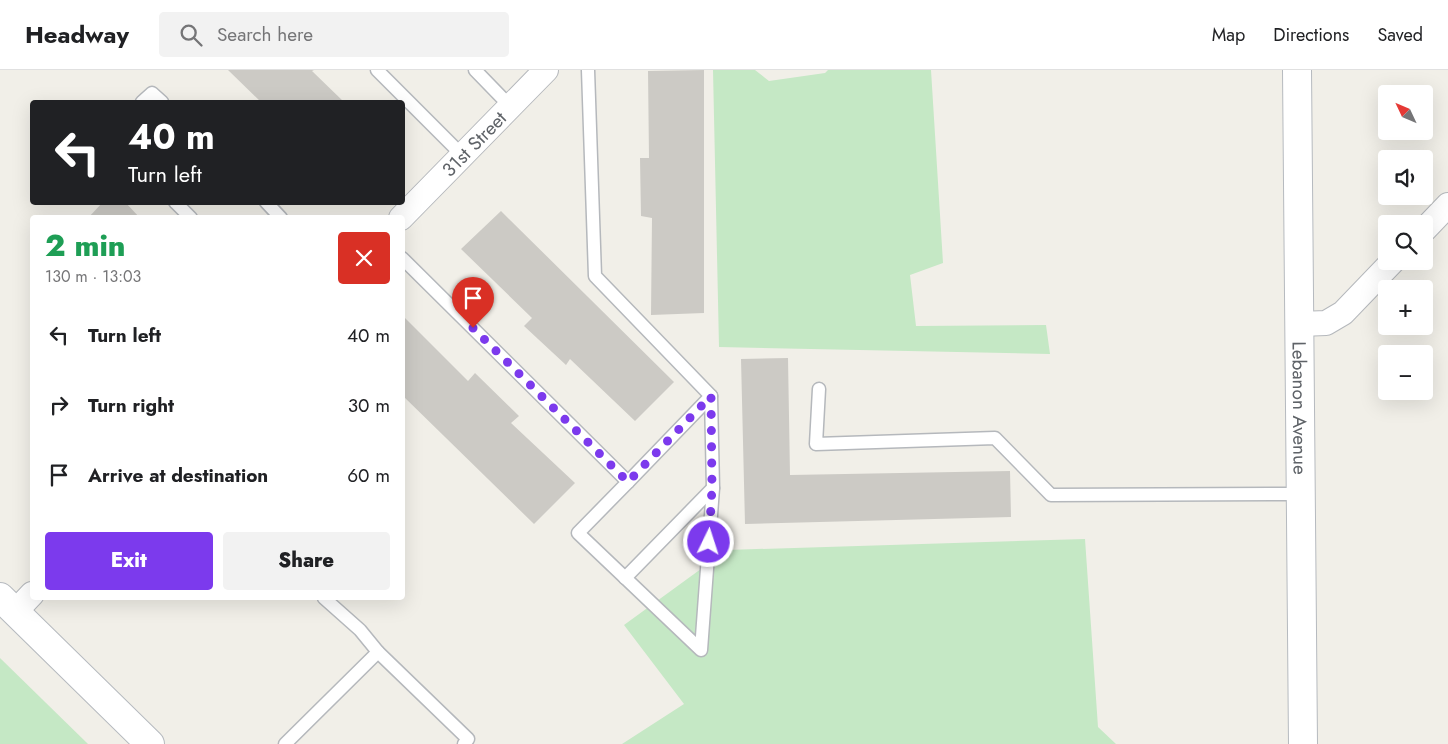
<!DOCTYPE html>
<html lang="en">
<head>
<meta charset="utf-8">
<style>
	:root { --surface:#fff; --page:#f2f2f2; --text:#202124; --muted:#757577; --line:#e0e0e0; --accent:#7c3aed }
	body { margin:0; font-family:Jost,sans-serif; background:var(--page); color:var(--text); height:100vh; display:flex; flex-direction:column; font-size:19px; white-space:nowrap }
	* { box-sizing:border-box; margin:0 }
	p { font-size:16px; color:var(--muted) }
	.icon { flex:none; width:28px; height:28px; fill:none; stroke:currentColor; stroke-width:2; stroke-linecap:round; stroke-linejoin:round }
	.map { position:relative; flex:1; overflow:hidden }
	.panel { position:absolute; left:30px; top:145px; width:375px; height:385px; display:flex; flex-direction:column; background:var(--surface); border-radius:5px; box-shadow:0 5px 20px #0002 }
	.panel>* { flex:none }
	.top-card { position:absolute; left:30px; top:30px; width:375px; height:105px; border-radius:5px; box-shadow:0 5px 20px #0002; background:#202124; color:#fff; overflow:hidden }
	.needle { width:32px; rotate:314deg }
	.tools { position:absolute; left:1378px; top:15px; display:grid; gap:10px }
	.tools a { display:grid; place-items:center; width:55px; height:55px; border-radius:5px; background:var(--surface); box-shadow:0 5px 20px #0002; font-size:25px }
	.pin { position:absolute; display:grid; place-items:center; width:42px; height:42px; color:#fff; margin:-51px -21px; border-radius:50% 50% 50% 0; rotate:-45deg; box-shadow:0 0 5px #0007 }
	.pin .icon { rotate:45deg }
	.me { position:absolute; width:55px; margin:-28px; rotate:4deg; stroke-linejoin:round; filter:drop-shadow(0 0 4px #0008) }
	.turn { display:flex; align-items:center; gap:18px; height:105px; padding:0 15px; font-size:22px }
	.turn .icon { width:65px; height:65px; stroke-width:2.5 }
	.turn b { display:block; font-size:35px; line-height:42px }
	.round { display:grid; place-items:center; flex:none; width:52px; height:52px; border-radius:5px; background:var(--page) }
	.overview { display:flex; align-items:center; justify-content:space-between; height:85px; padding:0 15px }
	h1 { font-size:30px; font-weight:800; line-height:38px; color:#1e9e55 }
	.primary-button { display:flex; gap:10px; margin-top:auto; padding:10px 15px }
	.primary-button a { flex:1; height:58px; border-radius:5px; background:var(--accent); color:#fff; font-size:20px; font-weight:800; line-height:58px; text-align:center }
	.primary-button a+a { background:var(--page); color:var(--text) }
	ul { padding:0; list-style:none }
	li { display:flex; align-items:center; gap:15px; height:70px; padding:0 15px }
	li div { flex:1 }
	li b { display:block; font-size:19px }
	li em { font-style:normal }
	header { display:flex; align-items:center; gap:30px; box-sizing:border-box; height:70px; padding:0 25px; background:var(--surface); border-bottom:1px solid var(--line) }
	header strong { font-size:24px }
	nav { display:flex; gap:28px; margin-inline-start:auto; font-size:18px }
	.search { width:350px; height:45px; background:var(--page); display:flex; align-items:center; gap:12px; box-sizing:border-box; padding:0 18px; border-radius:5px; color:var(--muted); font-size:19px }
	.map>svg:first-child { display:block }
	.green { fill:#c5e8c5 }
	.building { fill:#cccac5 }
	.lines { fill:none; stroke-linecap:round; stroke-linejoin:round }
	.lane-casing { stroke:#b5b8bc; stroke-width:15 }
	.street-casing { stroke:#b5b8bc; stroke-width:26 }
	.secondary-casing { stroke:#b6babf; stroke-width:30 }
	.lane { stroke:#fff; stroke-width:12 }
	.street { stroke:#fff; stroke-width:24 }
	.secondary { stroke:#fff; stroke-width:28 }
	.route { stroke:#7c3aed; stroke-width:9; stroke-dasharray:0 16.2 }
	.labels { text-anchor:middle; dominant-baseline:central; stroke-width:4; stroke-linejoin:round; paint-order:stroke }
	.street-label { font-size:19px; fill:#5f6368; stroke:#fff }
</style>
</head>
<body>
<header>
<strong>Headway</strong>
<div class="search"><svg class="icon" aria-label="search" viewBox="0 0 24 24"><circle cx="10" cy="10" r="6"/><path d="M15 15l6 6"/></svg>Search here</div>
<nav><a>Map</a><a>Directions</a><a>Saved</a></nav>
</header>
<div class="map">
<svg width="1448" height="674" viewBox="0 0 1448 674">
	<rect width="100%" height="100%" fill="#f1efe8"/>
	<g class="green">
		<polygon points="713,0 755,0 769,11 825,3 828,0 931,0 943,193 910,205 916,256 1046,255 1050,284 719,277"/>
		<polygon points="1085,469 1098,657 1116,674 622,674 684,634 624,555 727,480"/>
		<polygon points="0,588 88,674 0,674"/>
	</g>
	<g class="building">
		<polygon points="228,0 314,0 312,1 344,32 261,32"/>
		<polygon points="704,0 704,243 651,245 652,148 641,146 640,88 649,88 648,1"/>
		<polygon points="103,132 125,132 140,148 88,148"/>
		<polygon points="501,141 674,312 635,351 570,289 566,295 524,256 532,248 461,179"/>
		<polygon points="402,245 468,311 475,303 519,346 511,353 575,413 534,454 402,325"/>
		<polygon points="788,288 790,405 1010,401 1011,447 745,454 741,289"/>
	</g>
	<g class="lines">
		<defs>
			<g id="lane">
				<polyline points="377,0 462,85"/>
				<polyline points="475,0 510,36"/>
				<polyline points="142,32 152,23 162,32"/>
				<polyline points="175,132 191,148"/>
				<polyline points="266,132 281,148"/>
				<polyline points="402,188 628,412 578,463 701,580 713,418 711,326 595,206 588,0"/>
				<polyline points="819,319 816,374 995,368 1051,425 1301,424"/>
				<polyline points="628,412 711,326"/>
				<polyline points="625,508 713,418"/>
				<polyline points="324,528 360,560 378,582"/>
				<polyline points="285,674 378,582 468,669 464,674"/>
			</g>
			<g id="street">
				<path id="s1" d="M401 148 546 0"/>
				<polyline points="1424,160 1448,135"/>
				<polyline points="1300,254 1326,253 1343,243 1393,191"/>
				<polyline points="15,542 32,524"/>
			</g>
			<g id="secondary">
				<path id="s2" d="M1297 0 1303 674"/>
				<polyline points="0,527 150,674"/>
			</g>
		</defs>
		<use href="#lane" class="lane-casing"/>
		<use href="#street" class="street-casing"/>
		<use href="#secondary" class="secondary-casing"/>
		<use href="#lane" class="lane"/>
		<use href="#street" class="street"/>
		<use href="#secondary" class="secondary"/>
	</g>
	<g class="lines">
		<polyline class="route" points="473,258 628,412 711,326 712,418 709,472"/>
	</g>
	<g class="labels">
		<g class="street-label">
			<text stroke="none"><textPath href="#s1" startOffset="104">31st Street</textPath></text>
			<text stroke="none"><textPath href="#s2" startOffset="338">Lebanon Avenue</textPath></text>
		</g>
	</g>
</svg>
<div class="tools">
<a><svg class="needle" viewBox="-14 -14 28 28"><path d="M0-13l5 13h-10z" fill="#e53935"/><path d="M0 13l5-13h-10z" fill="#757577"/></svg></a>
<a><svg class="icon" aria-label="sound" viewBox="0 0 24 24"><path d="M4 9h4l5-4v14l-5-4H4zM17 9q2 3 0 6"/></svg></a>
<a><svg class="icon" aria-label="search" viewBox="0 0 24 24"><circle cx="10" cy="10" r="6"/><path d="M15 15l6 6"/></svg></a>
<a>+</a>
<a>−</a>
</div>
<div class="pin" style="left:473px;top:258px;background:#d93025"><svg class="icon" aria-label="arrive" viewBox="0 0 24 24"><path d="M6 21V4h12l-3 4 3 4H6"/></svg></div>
<svg class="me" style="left:709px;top:472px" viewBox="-20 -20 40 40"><circle r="17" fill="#7c3aed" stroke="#fff" stroke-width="3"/><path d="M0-11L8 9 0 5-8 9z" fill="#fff"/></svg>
<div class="top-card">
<div class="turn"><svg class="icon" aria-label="left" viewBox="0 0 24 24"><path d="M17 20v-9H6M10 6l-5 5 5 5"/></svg><div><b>40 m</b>Turn left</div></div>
</div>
<section class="panel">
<div class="overview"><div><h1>2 min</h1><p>130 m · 13:03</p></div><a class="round" style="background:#d93025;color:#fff"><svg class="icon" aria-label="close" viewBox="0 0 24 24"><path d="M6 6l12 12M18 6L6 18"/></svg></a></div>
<ul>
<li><svg class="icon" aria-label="left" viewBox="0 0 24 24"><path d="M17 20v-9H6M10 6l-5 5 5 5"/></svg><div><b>Turn left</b></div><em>40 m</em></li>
<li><svg class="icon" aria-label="right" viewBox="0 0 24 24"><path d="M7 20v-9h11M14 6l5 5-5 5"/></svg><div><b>Turn right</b></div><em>30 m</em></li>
<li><svg class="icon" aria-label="arrive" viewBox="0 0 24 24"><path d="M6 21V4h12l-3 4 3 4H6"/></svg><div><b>Arrive at destination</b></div><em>60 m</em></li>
</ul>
<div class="primary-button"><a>Exit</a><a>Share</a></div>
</section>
</div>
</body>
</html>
